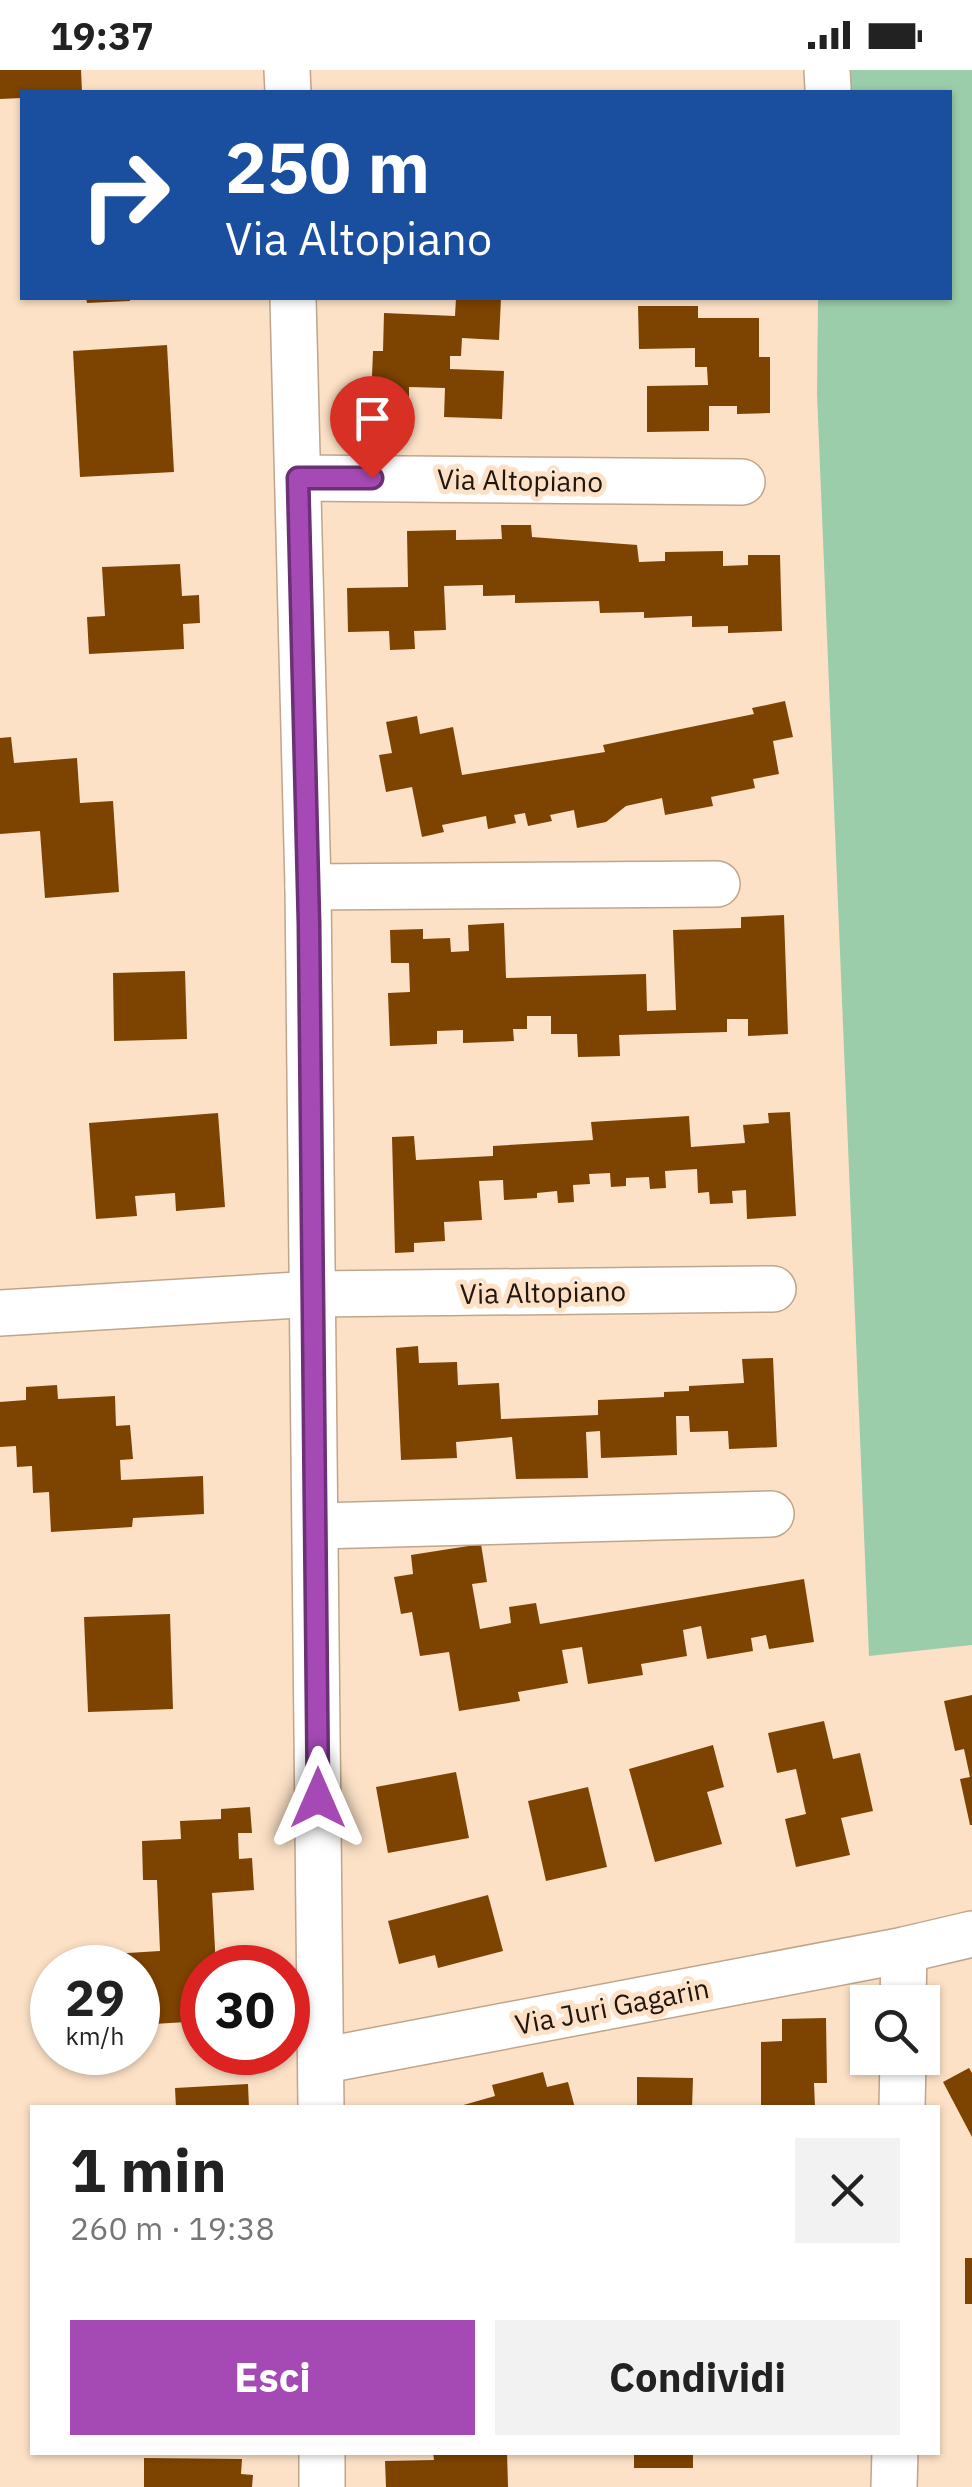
<!DOCTYPE html>
<html lang="it">
<head>
<meta charset="utf-8">
<style>
	:root { --surface:#fff; --page:#f2f2f2; --text:#222; --muted:#767676; --accent:#a54ab5 }
	body { margin:0; font-family:"IBM Plex Sans",sans-serif; background:var(--page); color:var(--text); height:100vh; display:flex; flex-direction:column; font-size:38px; white-space:nowrap }
	* { box-sizing:border-box; margin:0 }
	p { font-size:32px; color:var(--muted) }
	.icon { flex:none; width:55px; height:55px; fill:none; stroke:currentColor; stroke-width:2; stroke-linecap:round; stroke-linejoin:round }
	.map { position:relative; flex:1; overflow:hidden }
	.panel { position:absolute; left:30px; top:2035px; width:910px; height:350px; display:flex; flex-direction:column; background:var(--surface); border-radius:0px; box-shadow:0 2px 8px #0004 }
	.panel>* { flex:none }
	.banner { position:absolute; left:20px; top:20px; width:932px; height:210px; border-radius:0px; box-shadow:0 2px 8px #0004; background:#1a4fa0; color:#fff; overflow:hidden }
	.fabs { position:absolute; left:850px; top:1915px; display:grid; gap:20px }
	.fabs a { display:grid; place-items:center; width:90px; height:90px; border-radius:0px; background:var(--surface); box-shadow:0 2px 8px #0004; font-size:50px }
	.speed { position:absolute; left:30px; top:1875px; display:flex; gap:20px; font-size:50px; font-weight:700; text-align:center }
	.speed>* { display:grid; place-content:center; width:130px; height:130px; border-radius:50%; background:var(--surface); box-shadow:0 2px 8px #0004; line-height:1 }
	.speed small { font-size:25px; font-weight:400 }
	.speed .limit { border:15px solid #d22; background:#fff; color:#111 }
	.pin { position:absolute; display:grid; place-items:center; width:85px; height:85px; color:#fff; margin:-102px -42px; border-radius:50% 50% 50% 0; rotate:-45deg; box-shadow:0 0 10px #0007 }
	.pin .icon { rotate:45deg }
	.me { position:absolute; width:110px; margin:-55px; rotate:0deg; stroke-linejoin:round; filter:drop-shadow(0 0 8px #0008) }
	.turn { display:flex; align-items:center; gap:35px; height:210px; padding:0 40px; font-size:45px }
	.turn .icon { width:130px; height:130px; stroke-width:2.5 }
	.turn b { display:block; font-size:70px; line-height:85px }
	.round { display:grid; place-items:center; flex:none; width:105px; height:105px; border-radius:0px; background:var(--page) }
	.overview { display:flex; align-items:center; justify-content:space-between; height:170px; padding:0 40px }
	h1 { font-size:60px; font-weight:700; line-height:75px }
	.action { display:flex; gap:20px; margin-top:auto; padding:20px 40px }
	.action a { flex:1; height:115px; border-radius:0px; background:var(--accent); color:#fff; font-size:40px; font-weight:700; line-height:115px; text-align:center }
	.action a+a { background:var(--page); color:var(--text) }
	.status { display:flex; justify-content:space-between; align-items:center; height:70px; padding:0 50px; background:var(--surface); direction:ltr }
	.status svg { height:28px; fill:currentColor }
	.map>svg:first-child { display:block }
	.green { fill:#9ccdab }
	.building { fill:#7d4300 }
	.lines { fill:none; stroke-linecap:round; stroke-linejoin:round }
	.minor-casing { stroke:#bfa58c; stroke-width:48 }
	.minor { stroke:#fff; stroke-width:45 }
	.route-casing { stroke:#6b3076; stroke-width:25 }
	.route { stroke:#a54ab5; stroke-width:18 }
	.labels { text-anchor:middle; dominant-baseline:central; stroke-width:10; stroke-linejoin:round; paint-order:stroke }
	.street-label { font-size:28px; fill:#20160d; stroke:#fce1c6 }
</style>
</head>
<body>
<div class="status"><b>19:37</b><svg viewBox="0 0 49 12"><path d="M0 12V9h3v3zM5 12V6h3v6zM10 12V3h3v9zM15 12V0h3v12zM26 1h20v11H26zM47 4h2v5h-2z"/></svg></div>
<div class="map">
<svg width="972" height="2417" viewBox="0 0 972 2417">
	<rect width="100%" height="100%" fill="#fce1c6"/>
	<polygon class="green" points="821,0 972,0 972,1575 869,1586 817,324 818,228 950,228 950,22 821,22"/>
	<g class="building">
		<polygon points="0,0 81,0 82,22 22,22 22,28 0,29"/>
		<polygon points="86,228 130,228 130,231 87,233"/>
		<polygon points="456,228 501,228 499,270 462,268 461,286 450,286 450,299 504,301 502,349 444,347 445,318 409,317 409,331 371,330 373,281 383,281 384,243 455,246"/>
		<polygon points="638,236 698,236 698,248 759,248 759,287 770,287 770,343 737,344 737,336 709,336 709,361 647,362 647,316 708,315 707,297 695,297 695,278 639,279"/>
		<polygon points="167,275 174,402 80,407 73,281"/>
		<polygon points="501,455 531,455 532,467 637,475 639,492 665,491 665,482 723,481 723,496 748,495 748,485 780,485 782,561 728,563 728,556 692,557 692,546 644,548 644,542 600,543 599,531 515,533 515,525 483,526 483,515 444,516 446,560 414,561 415,579 390,580 389,561 348,562 347,518 408,517 407,461 456,460 456,470 502,469"/>
		<polygon points="180,494 182,526 199,525 200,553 183,554 184,579 89,584 87,547 105,546 102,497"/>
		<polygon points="785,631 793,667 773,671 779,704 753,709 755,718 711,727 713,736 665,745 662,728 626,736 606,752 577,758 574,740 550,745 552,751 528,756 525,743 514,745 516,753 488,759 486,746 442,755 444,762 422,767 412,717 386,722 379,685 392,683 386,652 417,646 420,664 453,657 462,705 605,682 603,675 754,644 752,638"/>
		<polygon points="11,667 14,693 77,688 80,733 113,731 119,822 45,828 40,761 0,764 0,668"/>
		<polygon points="784,845 788,964 748,966 748,949 727,949 727,962 619,965 620,986 578,987 577,964 551,964 551,946 527,946 527,959 513,959 514,971 463,973 463,960 437,961 437,974 390,976 388,923 410,922 409,893 391,893 390,860 423,859 423,869 450,868 451,882 469,881 468,855 504,853 506,908 646,904 647,941 676,940 673,860 741,858 741,847"/>
		<polygon points="185,901 187,969 114,971 113,903"/>
		<polygon points="790,1042 796,1146 747,1149 746,1120 732,1121 733,1133 710,1134 709,1122 698,1123 697,1099 665,1101 666,1118 650,1119 649,1107 626,1108 626,1116 611,1117 610,1103 589,1104 590,1114 573,1115 574,1132 558,1133 557,1121 537,1123 537,1128 504,1130 503,1110 479,1111 482,1150 444,1152 445,1171 414,1173 414,1182 395,1183 392,1067 414,1066 416,1090 493,1086 493,1076 593,1070 591,1052 689,1046 691,1077 745,1073 743,1055 769,1053 768,1043"/>
		<polygon points="218,1043 225,1137 176,1141 175,1123 135,1126 137,1146 96,1149 89,1053"/>
		<polygon points="418,1276 419,1293 457,1292 458,1315 499,1313 501,1349 598,1345 598,1330 664,1327 664,1322 689,1321 689,1316 744,1313 742,1289 773,1288 777,1377 729,1379 728,1361 690,1362 689,1346 676,1346 677,1385 601,1388 600,1361 586,1362 588,1408 516,1409 512,1367 456,1372 457,1388 401,1390 396,1278"/>
		<polygon points="57,1315 58,1329 115,1326 116,1356 130,1355 133,1389 120,1390 121,1410 203,1406 204,1444 133,1448 132,1457 51,1462 49,1422 33,1423 32,1396 17,1397 16,1376 0,1377 0,1332 26,1330 26,1317"/>
		<polygon points="481,1474 487,1512 472,1514 480,1559 511,1553 509,1537 536,1533 540,1554 804,1509 814,1572 769,1579 766,1565 751,1568 753,1581 707,1589 701,1556 683,1560 687,1586 641,1594 643,1605 588,1614 582,1577 562,1580 568,1613 518,1622 520,1631 459,1641 449,1582 420,1586 412,1542 401,1544 394,1507 413,1504 411,1485"/>
		<polygon points="170,1544 173,1639 88,1642 84,1547"/>
		<polygon points="972,1625 972,1755 970,1755 960,1709 970,1707 964,1679 955,1681 944,1631"/>
		<polygon points="824,1651 833,1689 860,1683 873,1741 841,1748 850,1785 796,1797 785,1749 806,1744 796,1699 777,1703 768,1663"/>
		<polygon points="713,1675 724,1717 707,1722 722,1774 655,1792 629,1699"/>
		<polygon points="456,1702 469,1768 388,1783 376,1717"/>
		<polygon points="588,1717 607,1797 546,1811 528,1731"/>
		<polygon points="250,1737 252,1763 238,1763 239,1789 252,1788 254,1820 212,1823 216,1898 202,1898 202,1951 138,1955 138,1898 95,1898 95,1885 160,1881 157,1810 143,1810 142,1771 181,1769 180,1751 221,1749 221,1739"/>
		<polygon points="488,1825 503,1881 438,1898 435,1885 399,1894 388,1851"/>
		<polygon points="826,1948 827,2013 814,2013 815,2038 761,2038 761,1972 782,1971 782,1949"/>
		<polygon points="969,1998 972,2003 972,2067 943,2012"/>
		<polygon points="543,2002 547,2017 568,2012 575,2038 453,2038 495,2026 492,2015"/>
		<polygon points="637,2007 693,2008 692,2038 637,2038"/>
		<polygon points="248,2014 249,2038 176,2038 175,2018"/>
		<rect x="965" y="2188" width="7" height="46"/>
		<polygon points="433,2382 507,2382 508,2417 386,2417 385,2391 434,2390"/>
		<rect x="634" y="2382" width="59" height="16"/>
		<polygon points="144,2388 242,2389 241,2404 253,2405 252,2417 144,2417"/>
	</g>
	<g class="lines">
		<defs>
			<g id="minor">
				<polyline points="287,0 288,22"/>
				<polyline points="827,0 828,18"/>
				<polyline points="293,228 308,817 321,2038"/>
				<polyline points="298,408 742,412"/>
				<polyline points="308,817 717,814"/>
				<polyline points="0,1243 314,1224 773,1219"/>
				<polyline points="317,1456 771,1444"/>
				<polyline points="903,1932 904,1880"/>
				<polyline points="321,1991 904,1880 972,1864"/>
				<polyline points="902,2038 903,1988"/>
				<polyline points="322,2382 322,2417"/>
				<polyline points="894,2417 895,2382"/>
			</g>
		</defs>
		<use href="#minor" class="minor-casing"/>
		<use href="#minor" class="minor"/>
	</g>
	<g class="lines">
		<defs>
			<polyline id="route" points="318,1728 309,854 298,408 372,408"/>
		</defs>
		<use href="#route" class="route-casing"/>
		<use href="#route" class="route"/>
	</g>
	<g class="labels">
		<g class="street-label">
			<text transform="translate(520 410) rotate(1)">Via Altopiano</text>
			<text transform="translate(543 1222) rotate(-1)">Via Altopiano</text>
			<text transform="translate(612 1936) rotate(-11)">Via Juri Gagarin</text>
		</g>
	</g>
</svg>
<div class="fabs">
<a><svg class="icon" aria-label="search" viewBox="0 0 24 24"><circle cx="10" cy="10" r="6"/><path d="M15 15l6 6"/></svg></a>
</div>
<div class="speed"><div>29<small>km/h</small></div><div class="limit">30</div></div>
<div class="pin" style="left:372px;top:408px;background:#d93025"><svg class="icon" aria-label="arrive" viewBox="0 0 24 24"><path d="M6 21V4h12l-3 4 3 4H6"/></svg></div>
<svg class="me" style="left:318px;top:1728px" viewBox="-20 -20 40 40"><path d="M0-17L14 15 0 8-14 15z" fill="#a54ab5" stroke="#fff" stroke-width="4"/></svg>
<div class="banner">
<div class="turn"><svg class="icon" aria-label="right" viewBox="0 0 24 24"><path d="M7 20v-9h11M14 6l5 5-5 5"/></svg><div><b>250 m</b>Via Altopiano</div></div>
</div>
<section class="panel">
<div class="overview"><div><h1>1 min</h1><p>260 m · 19:38</p></div><a class="round"><svg class="icon" aria-label="close" viewBox="0 0 24 24"><path d="M6 6l12 12M18 6L6 18"/></svg></a></div>
<div class="action"><a>Esci</a><a>Condividi</a></div>
</section>
</div>
</body>
</html>
